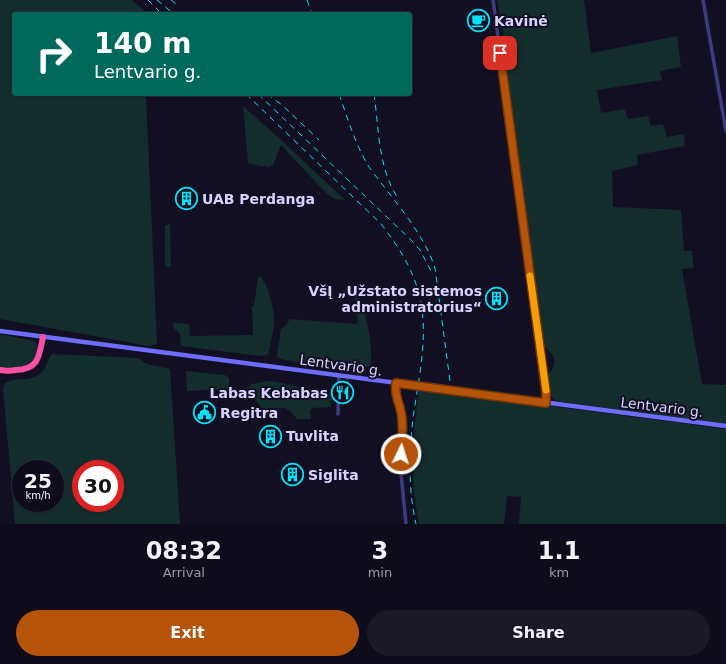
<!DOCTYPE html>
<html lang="en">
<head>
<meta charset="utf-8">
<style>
	:root { --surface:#0e0b1a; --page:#1c1927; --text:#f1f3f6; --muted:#9b9ba2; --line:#2e2b39; --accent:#b45309 }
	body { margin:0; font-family:"DejaVu Sans",sans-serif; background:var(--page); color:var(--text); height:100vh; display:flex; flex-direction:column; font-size:15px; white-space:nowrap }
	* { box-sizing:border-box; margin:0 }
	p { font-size:13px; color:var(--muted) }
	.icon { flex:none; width:22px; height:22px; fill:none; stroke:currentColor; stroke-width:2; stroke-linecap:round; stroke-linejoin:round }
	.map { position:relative; height:524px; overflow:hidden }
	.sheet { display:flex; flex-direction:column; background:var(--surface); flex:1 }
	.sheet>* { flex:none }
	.guide { position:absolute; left:12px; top:12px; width:400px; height:84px; border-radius:4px; box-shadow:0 1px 3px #0004,0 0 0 1px var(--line); background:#00695c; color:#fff; overflow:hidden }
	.speed { position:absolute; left:12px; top:460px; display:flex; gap:8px; font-size:20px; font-weight:700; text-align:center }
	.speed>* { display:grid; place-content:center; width:52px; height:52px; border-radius:50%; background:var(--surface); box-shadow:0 1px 3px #0004,0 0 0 1px var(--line); line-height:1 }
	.speed small { font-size:10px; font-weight:400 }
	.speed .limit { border:6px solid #d22; background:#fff; color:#111 }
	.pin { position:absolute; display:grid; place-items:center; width:34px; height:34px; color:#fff; margin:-17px; border-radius:8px; box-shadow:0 2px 6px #0006 }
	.me { position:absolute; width:44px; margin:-22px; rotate:4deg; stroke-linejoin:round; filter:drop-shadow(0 0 3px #0008) }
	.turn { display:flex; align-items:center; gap:14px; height:84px; padding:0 16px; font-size:18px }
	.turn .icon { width:52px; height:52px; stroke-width:2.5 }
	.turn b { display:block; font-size:28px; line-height:34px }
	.eta { display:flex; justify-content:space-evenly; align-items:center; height:68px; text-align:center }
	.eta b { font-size:24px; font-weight:700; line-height:28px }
	.button { display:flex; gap:8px; margin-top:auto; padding:8px 16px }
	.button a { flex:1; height:46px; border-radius:24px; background:var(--accent); color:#fff; font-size:16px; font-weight:700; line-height:46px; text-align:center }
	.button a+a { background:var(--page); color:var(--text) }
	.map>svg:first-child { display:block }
	.green { fill:#122d2c; fill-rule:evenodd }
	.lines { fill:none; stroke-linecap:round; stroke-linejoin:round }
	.street { stroke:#3d3b81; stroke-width:3.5 }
	.secondary { stroke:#6e6cfb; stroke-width:4.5 }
	.highway { stroke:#fa51a5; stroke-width:6 }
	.rail { stroke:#07e1f5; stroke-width:1; stroke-dasharray:6 5; stroke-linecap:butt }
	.route-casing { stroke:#753606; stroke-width:10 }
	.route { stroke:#b45309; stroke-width:7 }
	.slow { stroke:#f59e0b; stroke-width:7 }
	.labels { text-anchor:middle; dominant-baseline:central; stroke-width:4; stroke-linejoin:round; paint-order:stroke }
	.poi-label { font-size:14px; font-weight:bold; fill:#d7d2fe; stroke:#120f23; text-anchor:start }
	.street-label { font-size:14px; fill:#d7d2fe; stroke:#120f23 }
</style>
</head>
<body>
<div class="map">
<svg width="726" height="524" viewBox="0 0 726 524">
	<rect width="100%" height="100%" fill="#120f23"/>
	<g class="green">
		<polygon points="0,0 132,0 148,14 14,14 14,94 146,94 157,344 149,346 0,319"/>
		<path d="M497 0H584L591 53 677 36 681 67 660 71 662 80 597 90 601 113 625 109 628 119 648 116 651 126 663 124 667 137 684 134 685 146 637 155 638 165 612 171 613 207 681 210 684 251H692L694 268 682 269 702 384 726 385V424L556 401C547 395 549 384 548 375 559 362 555 356 544 346L504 53H505L503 29H502Z"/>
		<polygon points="243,106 279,138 345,200 335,199 327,194 281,145 273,165 268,167 250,164 248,162"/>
		<polygon points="170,224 171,267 167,267 165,264 165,226"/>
		<path d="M260 276C269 286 275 311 274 324 273 334 270 345 268 355L261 356 181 346 180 334 173 327V323L189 324 190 336 253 335 252 306H254L258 278Z"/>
		<path d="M353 287C356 291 359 296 361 301 366 312 375 356 370 366 361 369 356 367 350 361H342L329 369C321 368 314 364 306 363 296 361 286 362 277 357L281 328 285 327 290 319 355 324 358 323Z"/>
		<path d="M0 334 34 341C38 344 37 348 36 353 32 369 14 368 0 368Z"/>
		<path d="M52 354 138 358 147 364 170 369 180 524H15L3 388 5 383C16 377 31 382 41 373 47 368 47 359 52 354ZM21 469H55V503H21ZM81 469H115V503H81Z"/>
		<polygon points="186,371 225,375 229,378 229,389 187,391"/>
		<path d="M268 381C290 383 310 391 331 394V407L312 408 310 411 311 419H297L289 410 285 408 264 409 260 407 255 399 249 394 247 388 252 384Z"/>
		<path d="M419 389 726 429V524H519L521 497 507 496 504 524H419C409 475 413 438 419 389Z"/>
	</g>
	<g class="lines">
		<g class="street">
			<polyline points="493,0 535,312 546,403"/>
			<polyline points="703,0 726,131"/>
			<polyline points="396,383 396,396 401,412 403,423 401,473 406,524"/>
			<polyline points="338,414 339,376"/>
		</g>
		<polyline class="secondary" points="0,331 726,426"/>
		<path class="highway" d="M0 370C6 371 11 371 16 370 39 369 39 356 43 337"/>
		<g class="rail">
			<polyline points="148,0 162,14"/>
			<polyline points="157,0 174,14"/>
			<polyline points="171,0 176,4"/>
			<polyline points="307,0 312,14"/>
			<path d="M246 94 381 224C398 246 410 264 418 290 430 332 419 376 413 418 409 453 408 489 416 524"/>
			<polyline points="258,94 412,241 420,250 431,271"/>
			<polyline points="267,94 282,105 319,140"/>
			<path d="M339 94C348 119 355 144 369 167 391 197 424 233 435 268L450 381"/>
			<path d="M374 94C379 128 378 169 398 198"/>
		</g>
	</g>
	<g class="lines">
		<defs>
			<path id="route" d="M401 454C402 440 404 426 401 412 399 402 394 394 396 383L546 403V392L500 53"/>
		</defs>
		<use href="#route" class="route-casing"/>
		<use href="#route" class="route"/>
		<polyline class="slow" points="530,276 546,390"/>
	</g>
	<defs>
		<symbol id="cafe-ring" viewBox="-11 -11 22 22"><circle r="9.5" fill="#120f23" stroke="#07e1f5" stroke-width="1.5"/><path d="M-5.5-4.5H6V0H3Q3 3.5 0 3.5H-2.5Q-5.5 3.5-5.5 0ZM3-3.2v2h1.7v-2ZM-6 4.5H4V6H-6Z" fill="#07e1f5"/></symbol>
		<symbol id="building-ring" viewBox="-11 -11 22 22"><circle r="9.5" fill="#120f23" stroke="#07e1f5" stroke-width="1.5"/><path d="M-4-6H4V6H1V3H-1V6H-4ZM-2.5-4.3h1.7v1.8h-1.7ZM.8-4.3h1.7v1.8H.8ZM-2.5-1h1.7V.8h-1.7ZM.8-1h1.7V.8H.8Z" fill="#07e1f5"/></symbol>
		<symbol id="restaurant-ring" viewBox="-11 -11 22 22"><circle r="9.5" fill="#120f23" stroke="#07e1f5" stroke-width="1.5"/><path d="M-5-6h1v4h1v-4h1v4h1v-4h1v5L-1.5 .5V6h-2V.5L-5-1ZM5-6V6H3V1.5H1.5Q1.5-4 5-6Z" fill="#07e1f5"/></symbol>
		<symbol id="civic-ring" viewBox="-11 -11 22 22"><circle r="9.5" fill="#120f23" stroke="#07e1f5" stroke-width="1.5"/><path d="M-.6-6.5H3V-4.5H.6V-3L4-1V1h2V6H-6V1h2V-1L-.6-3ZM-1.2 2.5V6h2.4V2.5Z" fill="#07e1f5"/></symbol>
	</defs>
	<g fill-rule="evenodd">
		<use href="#cafe-ring" x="466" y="8" width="25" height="25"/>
		<use href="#building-ring" x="174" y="186" width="25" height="25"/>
		<use href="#building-ring" x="484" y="286" width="25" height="25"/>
		<use href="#restaurant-ring" x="330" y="380" width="25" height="25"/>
		<use href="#civic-ring" x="192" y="400" width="25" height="25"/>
		<use href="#building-ring" x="258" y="424" width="25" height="25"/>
		<use href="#building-ring" x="280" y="462" width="25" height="25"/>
	</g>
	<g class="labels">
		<g class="poi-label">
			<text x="494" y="21">Kavinė</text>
			<text x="202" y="199">UAB Perdanga</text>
			<text x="482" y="291" text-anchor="end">VšĮ „Užstato sistemos<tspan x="482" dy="16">administratorius“</tspan></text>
			<text x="328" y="393" text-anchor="end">Labas Kebabas</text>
			<text x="220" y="413">Regitra</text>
			<text x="286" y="436">Tuvlita</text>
			<text x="308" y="475">Siglita</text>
		</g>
		<g class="street-label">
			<text transform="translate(341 365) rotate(8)">Lentvario g.</text>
			<text transform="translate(662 407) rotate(7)">Lentvario g.</text>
		</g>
	</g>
</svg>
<div class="speed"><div>25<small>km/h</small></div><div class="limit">30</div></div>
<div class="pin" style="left:500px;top:53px;background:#d93025"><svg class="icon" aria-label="arrive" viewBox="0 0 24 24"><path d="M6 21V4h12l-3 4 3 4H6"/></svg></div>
<svg class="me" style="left:401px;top:454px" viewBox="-20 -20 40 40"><circle r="17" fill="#b45309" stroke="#fff" stroke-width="3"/><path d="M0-11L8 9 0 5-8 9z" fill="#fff"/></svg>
<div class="guide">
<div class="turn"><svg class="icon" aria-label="right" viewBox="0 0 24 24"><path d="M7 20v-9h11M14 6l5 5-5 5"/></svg><div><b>140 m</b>Lentvario g.</div></div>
</div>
</div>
<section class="sheet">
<div class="eta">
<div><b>08:32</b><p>Arrival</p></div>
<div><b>3</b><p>min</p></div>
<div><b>1.1</b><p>km</p></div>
</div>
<div class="button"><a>Exit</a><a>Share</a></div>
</section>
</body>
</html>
